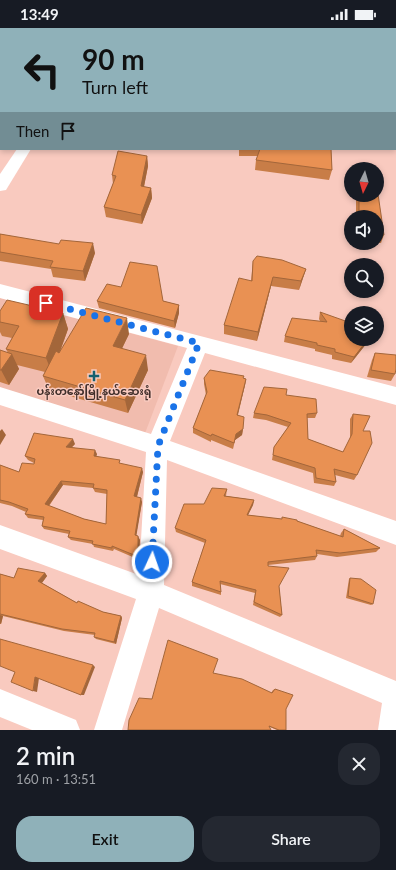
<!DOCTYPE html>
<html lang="en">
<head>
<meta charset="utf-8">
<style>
	:root { --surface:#171b24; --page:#242831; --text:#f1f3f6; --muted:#9ea1a6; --accent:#8fb1b9 }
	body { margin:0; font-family:Lato,"Noto Sans Myanmar",sans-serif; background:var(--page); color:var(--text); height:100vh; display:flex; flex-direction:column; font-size:15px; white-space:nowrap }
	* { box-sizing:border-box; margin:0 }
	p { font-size:13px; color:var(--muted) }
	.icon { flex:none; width:22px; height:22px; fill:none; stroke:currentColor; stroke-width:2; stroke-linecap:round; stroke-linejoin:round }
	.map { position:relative; height:702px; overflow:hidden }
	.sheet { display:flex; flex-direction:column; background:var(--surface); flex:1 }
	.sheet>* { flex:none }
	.guide { position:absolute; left:0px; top:0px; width:396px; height:122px; box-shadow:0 2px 6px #0003; background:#8fb1b9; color:#111; overflow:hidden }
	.needle { width:26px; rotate:185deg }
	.tools { position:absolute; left:344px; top:134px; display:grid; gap:8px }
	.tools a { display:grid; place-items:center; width:40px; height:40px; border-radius:50%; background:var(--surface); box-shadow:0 2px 6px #0003; font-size:20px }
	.pin { position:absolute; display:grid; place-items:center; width:34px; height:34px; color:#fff; margin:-17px; border-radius:8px; box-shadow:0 2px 6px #0006 }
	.me { position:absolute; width:44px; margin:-22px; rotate:3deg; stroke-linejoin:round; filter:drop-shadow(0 0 3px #0008) }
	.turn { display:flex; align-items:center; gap:14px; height:84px; padding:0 16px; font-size:18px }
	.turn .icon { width:52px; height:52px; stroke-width:2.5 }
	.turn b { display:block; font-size:28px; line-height:34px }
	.then { display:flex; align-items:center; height:38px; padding:0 16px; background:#0003; gap:8px; font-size:15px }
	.round { display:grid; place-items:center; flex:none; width:42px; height:42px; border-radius:16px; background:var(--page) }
	.summary { display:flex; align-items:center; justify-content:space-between; height:68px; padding:0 16px }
	h1 { font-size:24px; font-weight:600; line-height:30px }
	.button { display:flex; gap:8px; margin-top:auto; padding:8px 16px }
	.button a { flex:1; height:46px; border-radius:16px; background:var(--accent); color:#111; font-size:16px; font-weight:600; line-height:46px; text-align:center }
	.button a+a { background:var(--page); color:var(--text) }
	.status { display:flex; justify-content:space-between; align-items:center; height:28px; padding:0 20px; background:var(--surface); direction:ltr }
	.status svg { height:11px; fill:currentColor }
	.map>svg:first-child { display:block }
	.built { fill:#f1bcae }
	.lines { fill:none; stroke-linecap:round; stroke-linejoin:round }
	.street { fill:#fff; fill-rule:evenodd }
	.wall { fill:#c87d47; fill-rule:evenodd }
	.shaded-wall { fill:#a3663a }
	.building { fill:#e99153; stroke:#a3663a; fill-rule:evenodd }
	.route { stroke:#1a73e8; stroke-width:7; stroke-dasharray:0 12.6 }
	.poi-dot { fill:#17616f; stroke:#f9cabf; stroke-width:1.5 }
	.labels { text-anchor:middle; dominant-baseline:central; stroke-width:3; stroke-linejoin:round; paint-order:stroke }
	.poi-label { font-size:11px; font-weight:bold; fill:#412f2b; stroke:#f9cabf }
</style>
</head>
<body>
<div class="status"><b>13:49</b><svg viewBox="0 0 49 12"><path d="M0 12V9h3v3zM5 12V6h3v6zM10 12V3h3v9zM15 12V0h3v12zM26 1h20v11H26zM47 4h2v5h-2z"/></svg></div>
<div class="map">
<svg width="396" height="702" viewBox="0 0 396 702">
	<rect width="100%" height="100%" fill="#f9cabf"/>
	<polygon class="built" points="0,270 178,318 144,408 0,361"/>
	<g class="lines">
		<g class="street">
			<polygon points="17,121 31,121 6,162 0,163 0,146"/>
			<polygon points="0,256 396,359 396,377 205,325 170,413 396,493 396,517 167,432 164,557 396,653 396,702 378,702 382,675 159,580 122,702 94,702 136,571 0,521 0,497 139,547 146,424 0,377 0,359 151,406 187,320 0,270"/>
			<polygon points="0,661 76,692 80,702 32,702 0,689"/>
		</g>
	</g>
	<g class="wall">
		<rect x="395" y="54" width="1" height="48"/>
		<polygon points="239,121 331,121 332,142 329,152 255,142 256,132 258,128 239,128"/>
		<polygon points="147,128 148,138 144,159 151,160 152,170 142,196 106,189 104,179 113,156 112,147"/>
		<polygon points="357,167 377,167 384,207 381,215 377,215 377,189 356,189 356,171"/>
		<polygon points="0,206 95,225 85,253 53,249 51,241 0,233"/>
		<polygon points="253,233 306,241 299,262 271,258 257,313 224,306 224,297 251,253"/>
		<polygon points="97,273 163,273 179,277 179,285 175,300 99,280"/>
		<polygon points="0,283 63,285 68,301 60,324 129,306 122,320 148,342 128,385 49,362 43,348 45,344 17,337 19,341 9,357 0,354 0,322 8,325 6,321 12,310 2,308 0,304"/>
		<polygon points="320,284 370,311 351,335 332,331 332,327 315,323 315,321 284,314 285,308 320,293 319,291"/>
		<polygon points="375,325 395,346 391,353 367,349 372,332"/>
		<polygon points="204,350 246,351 245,357 238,387 243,401 242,407 235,412 233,421 211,412 211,414 193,405 193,400 206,367 204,356"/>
		<polygon points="286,367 317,385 315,390 307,390 308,411 343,424 350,411 350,391 353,386 363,403 357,447 354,452 335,447 336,454 334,458 314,455 313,445 272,432 274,419 288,399 266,392 253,390 254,385"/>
		<path d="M75 416 72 419 97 426 96 428 121 436 143 444 137 469 142 474 136 507 140 512 139 522 135 530 114 521 113 523 94 519 93 516 71 512 68 509 69 506 44 501 42 498 43 492 28 490 25 486 26 484 12 478 0 475V437L19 444 34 436V435L28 432 25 428ZM63 457 93 460 95 464 107 466 106 496 84 491 49 478Z"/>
		<polygon points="227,461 226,468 254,472 253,477 248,487 297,493 340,508 341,505 344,501 380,520 376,524 337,529 317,526 317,528 315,532 268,537 279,558 282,587 280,589 253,577 255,565 220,556 221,564 221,567 192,558 192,554 205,515 176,504 175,500 204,476"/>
		<polygon points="45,545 47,548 42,555 77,575 103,584 121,588 122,590 116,616 96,611 94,609 95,607 64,603 3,588 1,596 0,596 0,546 14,550"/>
		<polygon points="350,550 373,576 371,577 346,570 349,551"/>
		<polygon points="213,645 271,665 273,662 275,661 286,681 286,702 277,702 270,699 152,671"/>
	</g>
	<g class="shaded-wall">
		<polygon points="147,128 148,138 142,168 141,158"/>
		<polygon points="151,160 152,170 142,196 141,187"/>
		<polygon points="93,215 95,225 85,253 83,243"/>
		<polygon points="306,241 299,262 301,253"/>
		<polygon points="273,249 271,258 257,313 258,304"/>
		<polygon points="179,277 179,285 175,300 174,293"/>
		<polygon points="63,285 68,301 52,345 46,330"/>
		<polygon points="127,290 129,306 116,333 113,318"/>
		<polygon points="368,311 370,311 351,335 354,329"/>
		<polygon points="12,326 19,341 9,357 1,342"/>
		<polygon points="146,327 148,342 128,385 125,372"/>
		<polygon points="246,351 245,357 236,393 237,387"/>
		<polygon points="2,401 6,407 0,417 0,403"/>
		<polygon points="243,401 242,407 235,412 233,421 236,406"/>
		<polygon points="73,411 75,416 68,423 66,419"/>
		<polygon points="95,422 97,426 95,433 94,428"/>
		<polygon points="142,440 143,444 136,472 134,468"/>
		<polygon points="61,453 63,457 47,480 45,476"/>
		<polygon points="141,470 142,474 136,510 135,507"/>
		<polygon points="254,472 253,477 246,491 247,487"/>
		<polygon points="138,508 140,512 139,522 135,530 134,527"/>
		<polygon points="45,545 47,548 41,556 38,553"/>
		<polygon points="0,587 3,588 1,596 0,595"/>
		<polygon points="121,588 122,590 116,616 114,614"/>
		<polygon points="93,637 95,639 84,667 81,667"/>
		<polygon points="35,649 39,650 37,664 33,663"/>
	</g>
	<g class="building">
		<rect x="395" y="54" width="1" height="36"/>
		<polygon points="260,121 331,121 332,142 256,132"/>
		<polygon points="118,123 147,128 141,158 151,160 141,187 104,179 116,148 112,147"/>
		<polygon points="377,166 378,166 384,207 377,207 377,189 359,189 359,167 377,167"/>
		<polygon points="0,206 59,216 61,212 93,215 83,243 50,239 53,233 0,224"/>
		<polygon points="257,228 282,232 306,241 301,253 273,249 258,304 224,297 239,250 252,253 253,233"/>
		<polygon points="130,234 157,238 163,273 179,277 174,293 97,273 107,256 121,259"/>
		<polygon points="7,272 63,285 46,330 6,321 19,298 0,294 0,283"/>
		<polygon points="86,280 127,290 113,318 146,327 125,372 43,348 56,323 59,325"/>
		<polygon points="320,284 351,295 351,311 368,311 354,329 335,324 335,321 317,317 317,315 285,308 292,290 327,294"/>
		<polygon points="0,322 12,326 1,342 0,342"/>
		<polygon points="375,325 396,327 396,341 395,346 371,342"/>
		<polygon points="210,342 244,348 243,350 246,351 237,387 244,389 243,401 236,406 234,415 212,406 211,408 193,400 207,364 204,350"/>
		<polygon points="264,359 287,361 286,367 316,371 317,385 307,386 308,411 343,424 352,406 353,386 370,388 363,403 370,403 372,415 357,447 334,441 336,454 316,450 315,440 273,427 274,419 291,395 267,387 254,385"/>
		<path d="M34 405 73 411 66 419 95 422 94 428 120 432 119 435 142 440 134 468 141 470 135 507 138 508V519L134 527 112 518V520L92 516 93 513 68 509 70 503 42 498 44 489 25 486 28 481 9 474 0 472V437L19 444 22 435 34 436 35 431 25 428ZM61 453 94 456 93 460 107 462 106 496 84 491 45 476Z"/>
		<polygon points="212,460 227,461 224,468 254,472 247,487 282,491 282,489 297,492 297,493 343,509 344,501 380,520 340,525 316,522 317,528 268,534 268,538 289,540 279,558 282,587 254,574 256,562 220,553 221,564 192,554 206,512 175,500 184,476 204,476"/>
		<polygon points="18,540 45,545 38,553 77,575 78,573 103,584 121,588 114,614 94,609 95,605 62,601 0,586 0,546 14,550"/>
		<polygon points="350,550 361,551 376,562 373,576 348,568"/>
		<polygon points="0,611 93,637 81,667 35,649 33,663 11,654 15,644 0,638"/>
		<polygon points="168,612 218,631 213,645 242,651 272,665 275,661 293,667 286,681 286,702 279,702 269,698 271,702 128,702 129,692 139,670 152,671"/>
	</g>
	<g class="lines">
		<polyline class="route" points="46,275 199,315 158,418 152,534"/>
	</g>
	<path class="poi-dot" d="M92 342h4v4h4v4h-4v4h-4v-4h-4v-4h4z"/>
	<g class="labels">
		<g class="poi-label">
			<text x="94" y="362">ပန်းတနော်မြို့နယ်ဆေးရုံ</text>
		</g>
	</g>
</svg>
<div class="tools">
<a><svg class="needle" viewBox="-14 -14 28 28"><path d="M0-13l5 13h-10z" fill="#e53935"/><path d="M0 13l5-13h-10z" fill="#9ea1a6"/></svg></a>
<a><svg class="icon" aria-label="sound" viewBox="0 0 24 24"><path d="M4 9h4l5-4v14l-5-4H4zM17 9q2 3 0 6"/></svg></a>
<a><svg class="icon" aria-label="search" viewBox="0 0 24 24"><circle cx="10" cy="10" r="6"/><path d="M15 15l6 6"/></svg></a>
<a><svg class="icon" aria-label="layers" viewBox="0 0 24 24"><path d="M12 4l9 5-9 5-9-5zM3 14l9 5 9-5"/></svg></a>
</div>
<div class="pin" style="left:46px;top:275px;background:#d93025"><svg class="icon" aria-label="arrive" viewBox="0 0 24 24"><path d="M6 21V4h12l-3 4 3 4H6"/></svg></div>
<svg class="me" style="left:152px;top:534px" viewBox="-20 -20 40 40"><circle r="17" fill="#1a73e8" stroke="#fff" stroke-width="3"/><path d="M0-11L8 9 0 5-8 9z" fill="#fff"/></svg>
<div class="guide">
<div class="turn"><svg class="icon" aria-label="left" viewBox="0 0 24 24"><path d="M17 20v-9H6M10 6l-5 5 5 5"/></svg><div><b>90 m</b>Turn left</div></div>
<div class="then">Then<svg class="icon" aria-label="arrive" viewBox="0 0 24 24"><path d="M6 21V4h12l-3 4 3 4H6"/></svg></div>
</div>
</div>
<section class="sheet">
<div class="summary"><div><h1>2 min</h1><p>160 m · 13:51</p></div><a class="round"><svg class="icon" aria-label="close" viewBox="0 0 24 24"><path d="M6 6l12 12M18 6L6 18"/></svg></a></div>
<div class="button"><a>Exit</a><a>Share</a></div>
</section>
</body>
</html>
